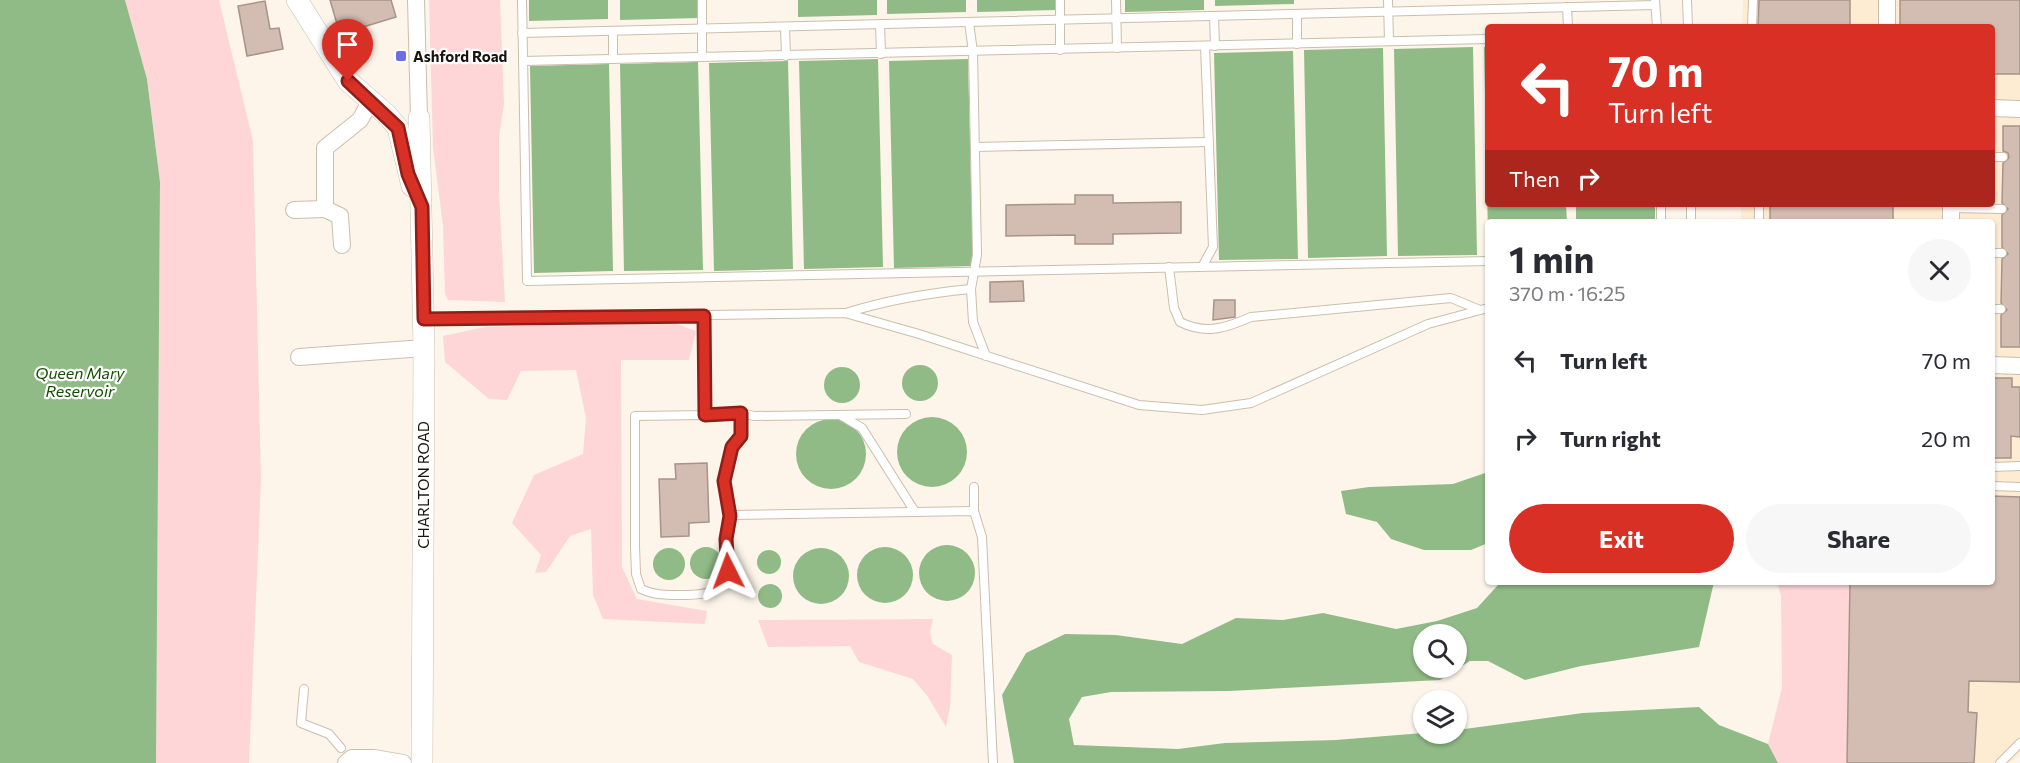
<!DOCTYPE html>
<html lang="en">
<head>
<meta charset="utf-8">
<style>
	:root { --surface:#fff; --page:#f7f7f7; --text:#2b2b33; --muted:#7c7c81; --accent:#d93025 }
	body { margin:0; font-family:Commissioner,sans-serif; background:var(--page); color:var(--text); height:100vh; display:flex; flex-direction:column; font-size:22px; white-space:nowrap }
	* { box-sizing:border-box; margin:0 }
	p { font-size:20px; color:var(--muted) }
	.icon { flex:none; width:33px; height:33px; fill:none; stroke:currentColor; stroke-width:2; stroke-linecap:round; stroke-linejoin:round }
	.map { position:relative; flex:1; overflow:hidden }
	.panel { position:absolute; left:1485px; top:219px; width:510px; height:366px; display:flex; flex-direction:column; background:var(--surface); border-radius:6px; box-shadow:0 2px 4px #0004 }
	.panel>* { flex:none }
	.hud { position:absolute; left:1485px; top:24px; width:510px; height:183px; border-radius:6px; box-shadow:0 2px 4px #0004; background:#d93025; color:#fff; overflow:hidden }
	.tools { position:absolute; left:1413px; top:624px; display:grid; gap:12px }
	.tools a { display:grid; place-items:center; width:54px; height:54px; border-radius:50%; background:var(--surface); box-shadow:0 2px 4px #0004; font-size:30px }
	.pin { position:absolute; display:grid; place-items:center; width:51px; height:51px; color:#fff; margin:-62px -26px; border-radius:50% 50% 50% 0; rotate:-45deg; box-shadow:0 0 6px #0007 }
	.pin .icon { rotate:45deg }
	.me { position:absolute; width:66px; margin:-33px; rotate:357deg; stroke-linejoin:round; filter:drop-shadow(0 0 4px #0008) }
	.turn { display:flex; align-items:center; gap:21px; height:126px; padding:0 24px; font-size:27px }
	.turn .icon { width:78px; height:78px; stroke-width:2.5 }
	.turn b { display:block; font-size:42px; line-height:51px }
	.then { display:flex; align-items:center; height:57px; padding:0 24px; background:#0003; gap:12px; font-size:22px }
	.round { display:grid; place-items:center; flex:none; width:63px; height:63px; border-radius:32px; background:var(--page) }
	.headline { display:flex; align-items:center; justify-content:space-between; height:102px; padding:0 24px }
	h1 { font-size:36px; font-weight:700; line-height:45px }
	.cta { display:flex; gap:12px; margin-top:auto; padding:12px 24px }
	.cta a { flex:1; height:69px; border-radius:36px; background:var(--accent); color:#fff; font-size:24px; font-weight:700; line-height:69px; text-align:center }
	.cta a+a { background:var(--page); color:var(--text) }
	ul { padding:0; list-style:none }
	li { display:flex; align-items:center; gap:18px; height:78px; padding:0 24px }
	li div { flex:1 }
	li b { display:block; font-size:22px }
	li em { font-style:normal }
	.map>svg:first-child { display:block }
	.built { fill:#fdecd2 }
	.green { fill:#fed6d8 }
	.water { fill:#90bb86; fill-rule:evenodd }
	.building { fill:#d3bdb3; stroke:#a89389; stroke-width:1.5 }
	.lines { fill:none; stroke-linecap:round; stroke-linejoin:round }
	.service-casing { stroke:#cbbeac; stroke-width:10 }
	.minor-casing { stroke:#cbbeac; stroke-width:18 }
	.tertiary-casing { stroke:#cbbeac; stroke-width:22 }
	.service { stroke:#fff; stroke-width:8 }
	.minor { stroke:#fff; stroke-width:16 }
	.tertiary { stroke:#fff; stroke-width:21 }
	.route-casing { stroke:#8d1f18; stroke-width:15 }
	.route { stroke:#d93025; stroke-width:10 }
	.poi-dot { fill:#6d6de7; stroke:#fff; stroke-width:2 }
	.labels { text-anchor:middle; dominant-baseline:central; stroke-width:4.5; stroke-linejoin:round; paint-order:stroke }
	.poi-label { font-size:15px; font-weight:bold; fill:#19150e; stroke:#fff; text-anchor:start }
	.street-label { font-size:15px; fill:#19150e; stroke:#fff }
	.water-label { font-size:16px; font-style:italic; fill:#144d01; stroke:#fff }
</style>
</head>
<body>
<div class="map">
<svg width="2020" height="763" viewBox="0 0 2020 763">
	<rect width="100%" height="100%" fill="#fdf5ea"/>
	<polygon class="built" points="1743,0 2020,0 2020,754 2010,763 1847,763 1850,584 1840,582 1992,582 1992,222 1741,222 1741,204 1992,204 1992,27 1742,27"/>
	<g class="green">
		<polygon points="125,0 219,0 253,141 261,480 249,763 156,763 160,182 147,79"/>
		<polygon points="429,0 500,0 504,104 499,137 499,193 505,302 448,300 445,294 443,226 433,147"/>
		<polygon points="669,321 696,331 689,360 621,360 622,567 637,599 707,611 705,624 603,619 593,595 591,529 570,536 546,572 535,573 541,555 512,523 534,475 583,454 586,418 576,370 521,371 507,400 489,399 445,362 443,336 485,327"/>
		<polygon points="1777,582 1850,584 1847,763 1778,763 1768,744 1782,687 1781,596"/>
		<polygon points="933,619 930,633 933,644 952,655 950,707 946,727 928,697 913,679 859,662 850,646 768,647 758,620"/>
	</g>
	<g class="water">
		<polygon points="0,0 125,0 147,79 160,182 156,763 0,763"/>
		<polygon points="529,0 608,0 608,19 529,21"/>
		<polygon points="620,0 699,0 699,18 620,20"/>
		<polygon points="798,0 877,0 877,15 798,17"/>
		<polygon points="887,0 966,0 966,12 887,14"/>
		<polygon points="977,0 1056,0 1056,10 977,12"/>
		<polygon points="1125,0 1204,0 1204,10 1125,12"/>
		<polygon points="1215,0 1294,0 1294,4 1215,6"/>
		<polygon points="1473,47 1477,255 1398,256 1394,49"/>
		<polygon points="1484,47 1488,47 1488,204 1566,204 1567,222 1488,222 1488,235"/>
		<polygon points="1383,48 1387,256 1308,258 1304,50"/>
		<polygon points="1293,51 1298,259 1219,260 1214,53"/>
		<polygon points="878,59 883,267 804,269 799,61"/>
		<polygon points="968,59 973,266 894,268 889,61"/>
		<polygon points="788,61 793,269 714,271 709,63"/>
		<polygon points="698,62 703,270 624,271 620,64"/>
		<polygon points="609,64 613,271 534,273 530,66"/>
		<rect x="1576" y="204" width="79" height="18"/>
		<circle cx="920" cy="383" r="18"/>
		<circle cx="842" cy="385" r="18"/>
		<circle cx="932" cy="452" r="35"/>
		<circle cx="831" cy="454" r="35"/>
		<polygon points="1488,472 1488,543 1471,550 1424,550 1391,539 1377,522 1346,514 1341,491 1369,487 1453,484"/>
		<circle cx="947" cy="573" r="28"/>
		<circle cx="885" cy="575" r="28"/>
		<circle cx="706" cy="563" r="16"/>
		<circle cx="821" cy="576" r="28"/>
		<circle cx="669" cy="564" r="16"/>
		<circle cx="769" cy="562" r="12"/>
		<path d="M1512 582H1714L1699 647 1581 666 1525 680 1488 661H1470L1440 680 1229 691 1111 692 1082 697 1069 719 1074 745 1178 749 1225 743 1336 740 1423 733 1456 734 1457 730 1583 713 1699 707 1719 725 1768 744 1778 763H1014L1002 695 1026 653 1065 634 1116 635 1182 644 1236 618 1283 620 1323 613 1396 629 1437 621 1477 608 1498 585ZM1424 634H1456V668H1424Z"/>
		<circle cx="770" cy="596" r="12"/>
	</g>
	<g class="building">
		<polygon points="330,0 391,0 396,17 340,34"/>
		<polygon points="1759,0 1850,0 1850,27 1758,27"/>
		<polygon points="1900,0 2020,0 2020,74 1992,74 1992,27 1900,27"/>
		<polygon points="265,1 270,29 279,28 283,49 247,56 238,6"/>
		<polygon points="2003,126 2020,126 2020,347 2001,347 2001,315 2007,310 2001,303 2002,259 2008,254 2002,247 2002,215 2008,209 2002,203 2003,163 2009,158 2008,153 2003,151"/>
		<polygon points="1075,195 1113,195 1113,203 1181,202 1181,233 1113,234 1113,244 1075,244 1075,235 1006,236 1006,205 1075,204"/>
		<rect x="1770" y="204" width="123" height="18"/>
		<polygon points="1023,281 1024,301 990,302 990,282"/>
		<polygon points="1214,300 1235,300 1235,317 1213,320"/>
		<polygon points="1992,378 2012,378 2012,387 2020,387 2020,437 2011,436 2011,458 1992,458"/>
		<polygon points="707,463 709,522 689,523 689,536 661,537 659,479 676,479 675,464"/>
		<polygon points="1992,496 2020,497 2020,682 1969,681 1968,712 1977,713 1974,763 1847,763 1850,582 1992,582"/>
	</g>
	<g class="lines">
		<defs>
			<g id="service">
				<polyline points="522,0 527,281 1488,261"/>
				<polyline points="1116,0 1117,48"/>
				<polyline points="1388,0 1389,41"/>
				<polyline points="1655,0 1657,27"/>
				<polyline points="1687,0 1688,27"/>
				<polyline points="1567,7 1568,27"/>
				<polyline points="1297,14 1297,44"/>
				<polyline points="1214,16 1215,46"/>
				<polyline points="969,22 973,52 977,255 971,289 973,322 986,356"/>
				<polyline points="880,24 881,54"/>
				<polyline points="785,27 786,56"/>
				<polyline points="1752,27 1753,0"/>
				<polyline points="522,33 1655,5"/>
				<polyline points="1060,50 1060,0"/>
				<polyline points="702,57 702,0"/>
				<polyline points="613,59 613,31"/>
				<polyline points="523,61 1488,39"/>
				<polyline points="975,147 1209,142"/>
				<polyline points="1992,157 2003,157"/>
				<polyline points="1661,204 1661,222"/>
				<polyline points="1691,204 1691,222"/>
				<polyline points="1759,204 1759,222"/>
				<polyline points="1951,208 2002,209"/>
				<polyline points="1992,253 2002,253"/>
				<path d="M1169 267 1174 308 1180 322C1206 335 1226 328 1251 317L1451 298 1480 310"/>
				<polyline points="1202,267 1213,247 1205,46"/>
				<polyline points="1992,309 2001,309"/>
				<path d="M846 313C887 300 929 293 971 289"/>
				<path d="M704 316 705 415 635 416V546L636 574 641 589C656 596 670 595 687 595 735 594 724 575 726 539 727 531 729 523 730 515"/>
				<polyline points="424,319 845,313 919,334 1139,405 1202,410 1251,403 1428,324 1488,308"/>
				<polyline points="741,413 754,416 906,414"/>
				<path d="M705 415 741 413V436C721 459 726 488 730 515L974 511 982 537 993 763"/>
				<polyline points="842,416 862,428 915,512"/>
				<polyline points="1992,467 2020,466"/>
				<polyline points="1992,486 2020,487"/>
				<polyline points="974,487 974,511"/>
				<polyline points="304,689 301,723 329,734 341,748"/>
				<polyline points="2000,763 2020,743"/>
			</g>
			<g id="minor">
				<polyline points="416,0 419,118"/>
				<polyline points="1887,0 1887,27"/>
				<polyline points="1992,108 2020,109"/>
				<polyline points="294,210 325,209"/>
				<polyline points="1951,222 1951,204"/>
				<polyline points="342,245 340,216 325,209 325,148 360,120 371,100"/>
				<polyline points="299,357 424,348"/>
				<polyline points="1992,365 2020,366"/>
				<polyline points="346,763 352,758 374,758 403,763"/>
			</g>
			<g id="tertiary">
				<polyline points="297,0 348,81 387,115 398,128 412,186"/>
				<polyline points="419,118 424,348 422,763"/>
			</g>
		</defs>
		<use href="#service" class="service-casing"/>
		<use href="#minor" class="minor-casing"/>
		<use href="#tertiary" class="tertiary-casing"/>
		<use href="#service" class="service"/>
		<use href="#minor" class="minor"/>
		<use href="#tertiary" class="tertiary"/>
	</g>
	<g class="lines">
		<defs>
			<polyline id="route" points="348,81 398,128 408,174 422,207 424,319 704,316 705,415 741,413 741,436 732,447 724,481 730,516 726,539 728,571"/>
		</defs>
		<use href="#route" class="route-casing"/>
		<use href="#route" class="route"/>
	</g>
	<rect class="poi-dot" x="395" y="50" width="12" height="12" rx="3"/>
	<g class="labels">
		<g class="poi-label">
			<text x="413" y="56">Ashford Road</text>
		</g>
		<g class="street-label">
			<text transform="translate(423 485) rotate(-90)">CHARLTON ROAD</text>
		</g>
		<g class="water-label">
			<text x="80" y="372">Queen Mary<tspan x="80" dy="18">Reservoir</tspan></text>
		</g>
	</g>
</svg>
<div class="tools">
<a><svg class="icon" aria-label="search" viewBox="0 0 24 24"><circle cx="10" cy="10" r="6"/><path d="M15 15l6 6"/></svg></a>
<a><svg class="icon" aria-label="layers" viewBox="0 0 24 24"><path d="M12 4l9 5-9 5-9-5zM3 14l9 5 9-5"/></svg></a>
</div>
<div class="pin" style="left:348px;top:81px;background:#d93025"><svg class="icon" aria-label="arrive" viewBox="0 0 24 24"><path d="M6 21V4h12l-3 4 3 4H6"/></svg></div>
<svg class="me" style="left:728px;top:571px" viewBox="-20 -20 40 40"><path d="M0-17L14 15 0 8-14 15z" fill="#d93025" stroke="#fff" stroke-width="4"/></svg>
<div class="hud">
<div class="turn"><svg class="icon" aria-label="left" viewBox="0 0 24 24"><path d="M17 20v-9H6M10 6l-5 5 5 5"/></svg><div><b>70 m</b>Turn left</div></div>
<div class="then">Then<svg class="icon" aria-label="right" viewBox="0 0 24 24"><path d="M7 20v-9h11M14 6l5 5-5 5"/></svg></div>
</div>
<section class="panel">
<div class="headline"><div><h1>1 min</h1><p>370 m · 16:25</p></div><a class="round"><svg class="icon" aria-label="close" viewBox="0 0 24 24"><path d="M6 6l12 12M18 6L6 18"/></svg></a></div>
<ul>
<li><svg class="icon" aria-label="left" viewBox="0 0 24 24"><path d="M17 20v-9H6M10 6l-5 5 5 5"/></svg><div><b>Turn left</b></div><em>70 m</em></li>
<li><svg class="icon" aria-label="right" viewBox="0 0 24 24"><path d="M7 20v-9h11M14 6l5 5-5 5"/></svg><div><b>Turn right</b></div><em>20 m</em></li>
</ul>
<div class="cta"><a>Exit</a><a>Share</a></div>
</section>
</div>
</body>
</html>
